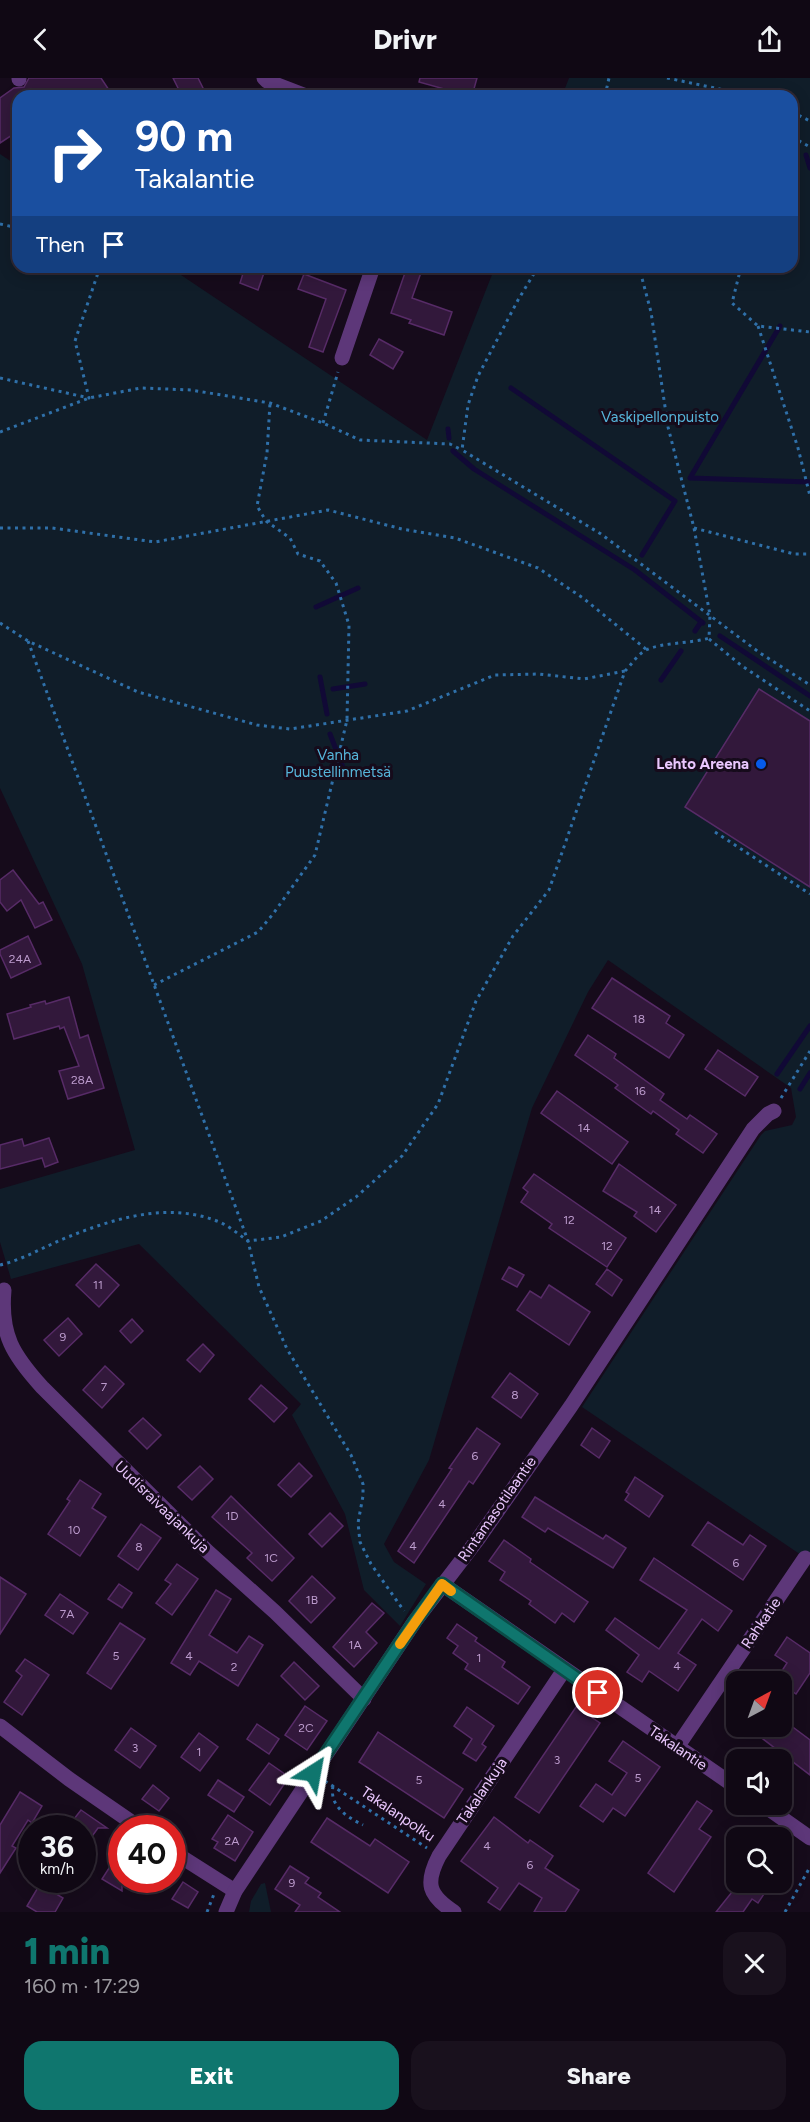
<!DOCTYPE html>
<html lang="en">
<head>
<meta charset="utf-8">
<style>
	:root { --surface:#100814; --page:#19111d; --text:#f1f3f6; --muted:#9c9aa0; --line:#302934; --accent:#0f766e }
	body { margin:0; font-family:Figtree,sans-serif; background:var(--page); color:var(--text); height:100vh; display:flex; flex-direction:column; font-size:22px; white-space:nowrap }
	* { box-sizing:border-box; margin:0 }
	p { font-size:20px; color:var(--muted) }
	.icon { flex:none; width:33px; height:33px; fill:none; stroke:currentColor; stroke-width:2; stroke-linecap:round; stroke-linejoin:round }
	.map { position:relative; height:1834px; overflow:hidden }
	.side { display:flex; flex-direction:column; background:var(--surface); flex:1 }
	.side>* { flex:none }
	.hud { position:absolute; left:12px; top:12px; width:786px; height:183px; border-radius:18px; box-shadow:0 3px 15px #0003,0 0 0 2px var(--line); background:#1a4fa0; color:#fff; overflow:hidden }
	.needle { width:39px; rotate:41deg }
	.tools { position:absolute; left:726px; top:1593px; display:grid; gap:12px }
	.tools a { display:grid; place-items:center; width:66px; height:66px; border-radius:12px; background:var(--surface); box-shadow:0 3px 15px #0003,0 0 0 2px var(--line); font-size:30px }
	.speed { position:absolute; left:18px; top:1737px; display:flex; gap:12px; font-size:30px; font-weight:700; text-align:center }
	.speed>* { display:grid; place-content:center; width:78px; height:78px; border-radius:50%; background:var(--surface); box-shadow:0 3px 15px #0003,0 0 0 2px var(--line); line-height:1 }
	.speed small { font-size:15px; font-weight:400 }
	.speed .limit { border:9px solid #d22; background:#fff; color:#111 }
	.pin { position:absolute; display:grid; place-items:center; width:51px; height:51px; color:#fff; margin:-26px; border:3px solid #fff; border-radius:50%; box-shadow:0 2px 6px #0007 }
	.me { position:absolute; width:66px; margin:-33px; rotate:34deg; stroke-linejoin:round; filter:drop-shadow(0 0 4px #0008) }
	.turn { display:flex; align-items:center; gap:21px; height:126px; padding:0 24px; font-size:27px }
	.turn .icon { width:78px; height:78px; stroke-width:2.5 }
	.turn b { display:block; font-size:42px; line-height:51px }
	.then { display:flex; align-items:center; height:57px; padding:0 24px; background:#0003; gap:12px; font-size:22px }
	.round { display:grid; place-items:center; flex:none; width:63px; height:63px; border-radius:18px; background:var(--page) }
	.summary { display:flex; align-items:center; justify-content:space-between; height:102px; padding:0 24px }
	h1 { font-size:36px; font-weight:800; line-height:45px; color:var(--accent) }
	.cta { display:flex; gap:12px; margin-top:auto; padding:12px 24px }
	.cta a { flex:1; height:69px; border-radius:18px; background:var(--accent); color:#fff; font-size:24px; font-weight:800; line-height:69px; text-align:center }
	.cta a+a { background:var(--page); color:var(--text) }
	header { display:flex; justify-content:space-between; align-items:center; height:78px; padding:0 24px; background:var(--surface); font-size:27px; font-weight:800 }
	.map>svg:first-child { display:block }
	.green { fill:#101d29 }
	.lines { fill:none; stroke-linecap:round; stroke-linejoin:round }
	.stream { stroke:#110936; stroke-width:5 }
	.building { fill:#32183b; stroke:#572b67; stroke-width:1.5 }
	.path { stroke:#2f70a9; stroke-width:3; stroke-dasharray:3 4.5; stroke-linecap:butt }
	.minor { stroke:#5d3779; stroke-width:15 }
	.route-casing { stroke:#0a4d48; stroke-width:15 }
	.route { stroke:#0f766e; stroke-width:10 }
	.slow { stroke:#f59e0b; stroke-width:10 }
	.poi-dot { fill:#065aea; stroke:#160b1b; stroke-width:2 }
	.labels { text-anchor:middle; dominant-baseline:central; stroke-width:6; stroke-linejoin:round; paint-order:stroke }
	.number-label { font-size:12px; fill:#bc9bcd }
	.park-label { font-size:15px; fill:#56b5da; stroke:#160b1b }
	.poi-label { font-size:15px; font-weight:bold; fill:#eac7fe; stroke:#160b1b; text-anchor:end }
	.street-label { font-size:15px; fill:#eac7fe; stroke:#160b1b }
</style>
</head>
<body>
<header><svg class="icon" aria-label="back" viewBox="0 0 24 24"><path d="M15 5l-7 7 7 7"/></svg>Drivr<svg class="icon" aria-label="share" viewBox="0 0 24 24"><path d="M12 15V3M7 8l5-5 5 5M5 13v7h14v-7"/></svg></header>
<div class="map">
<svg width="810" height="1834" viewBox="0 0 810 1834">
	<rect width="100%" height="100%" fill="#160b1b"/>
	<g class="green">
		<polygon points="569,0 810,0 810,1483 582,1329 761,1057 765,1053 792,1047 796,1039 791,1010 608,882 588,914 532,1030 429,1382 384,1466 394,1484 426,1506 400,1548 364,1512 345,1436 292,1337 301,1326 139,1166 11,1201 0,1164 0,1111 135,1072 82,886 0,710 0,76 18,88 18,189 169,189 427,362 495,189 792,189 792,18 562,18"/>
		<polygon points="265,1805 271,1834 249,1834 251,1823 261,1806"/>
	</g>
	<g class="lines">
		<g class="stream">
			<polyline points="806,77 810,90"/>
			<polyline points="780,248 690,400 810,404"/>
			<polyline points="511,310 675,423 642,477"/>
			<polyline points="448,351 449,360"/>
			<polyline points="453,373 474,391 635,492 703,545"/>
			<polyline points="316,529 358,510"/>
			<polyline points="695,553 701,544"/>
			<polyline points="720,558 810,618"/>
			<polyline points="320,599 327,636"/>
			<polyline points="661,602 681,573"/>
			<polyline points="333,611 365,606"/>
			<polyline points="330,656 344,692"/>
			<polyline points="777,996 810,948"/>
			<polyline points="800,1011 810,995"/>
		</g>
	</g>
	<g class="building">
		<polygon points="29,0 101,0 113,18 18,18 18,53 0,65 0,20 14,10 24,9"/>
		<polygon points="173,0 198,0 207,18 182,18"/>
		<polygon points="420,0 477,0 472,18 454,18 455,14 419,4"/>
		<polygon points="245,189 266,189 258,212 240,205"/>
		<polygon points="407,189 423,189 412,220 452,234 444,257 409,245 411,242 391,235"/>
		<polygon points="304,196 346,212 323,274 309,269 326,221 298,211"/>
		<polygon points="379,261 403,274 393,291 370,277"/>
		<polygon points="759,611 810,643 810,809 685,729"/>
		<polygon points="13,792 39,826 43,824 52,842 35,850 21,822 7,833 0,824 0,802"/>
		<polygon points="28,858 41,886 11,900 0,876 0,872"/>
		<polygon points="612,900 670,938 666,945 684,957 669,980 592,930"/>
		<polygon points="69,919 80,960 88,957 104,1010 68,1021 59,993 79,988 64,949 60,951 59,948 14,961 7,936 31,929 30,927 45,923 46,926"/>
		<polygon points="588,957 616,976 614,980 664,1016 660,1022 687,1041 690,1037 717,1056 703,1075 676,1056 679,1052 653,1033 651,1036 615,1010 618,1007 575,977"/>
		<polygon points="718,972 758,999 745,1018 705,991"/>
		<polygon points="557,1013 628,1064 612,1086 541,1035"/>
		<polygon points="49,1060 58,1084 45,1089 42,1080 0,1091 0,1067 22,1061 24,1068"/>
		<polygon points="619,1086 676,1127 656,1154 634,1138 637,1134 603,1113"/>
		<polygon points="534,1096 626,1160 607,1189 549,1150 552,1146 521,1124 528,1114 523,1110"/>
		<polygon points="96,1186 119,1207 99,1229 76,1207"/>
		<polygon points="509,1189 524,1197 517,1209 502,1201"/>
		<polygon points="607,1191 622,1202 612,1218 596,1206"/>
		<polygon points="549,1207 590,1234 569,1267 517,1232 530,1213 541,1220"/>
		<polygon points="68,1240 82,1256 59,1278 44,1262"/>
		<polygon points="132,1241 143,1253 131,1265 120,1253"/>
		<polygon points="203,1266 214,1277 200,1294 187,1282"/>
		<polygon points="105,1288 124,1306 102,1330 83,1312"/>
		<polygon points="510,1295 538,1316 521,1340 492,1319"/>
		<polygon points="261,1307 287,1330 274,1344 249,1321"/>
		<polygon points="143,1340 161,1357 147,1371 129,1353"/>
		<polygon points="477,1350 500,1366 473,1406 469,1403 414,1485 398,1473 452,1391 449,1390"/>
		<polygon points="592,1350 610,1363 599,1380 581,1367"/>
		<polygon points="299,1385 312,1398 291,1419 278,1407"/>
		<polygon points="200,1388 213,1401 192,1422 178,1409"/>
		<polygon points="635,1399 663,1418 649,1439 625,1422 629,1416 626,1414"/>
		<polygon points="80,1402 101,1416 92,1430 106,1439 80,1478 48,1456 70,1423 67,1421"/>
		<polygon points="231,1418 294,1480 272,1503 247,1480 252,1475 212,1439"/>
		<polygon points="535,1419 603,1461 606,1457 626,1470 613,1490 548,1450 545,1454 522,1439"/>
		<polygon points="330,1435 343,1448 322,1469 309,1456"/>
		<polygon points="708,1444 743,1467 750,1457 766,1468 743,1502 692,1467"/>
		<polygon points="141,1446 161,1460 138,1492 118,1478"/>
		<polygon points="504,1462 531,1481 530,1484 588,1524 574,1544 562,1535 555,1545 529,1526 531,1523 500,1502 505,1494 489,1483"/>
		<polygon points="654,1480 732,1533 718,1553 702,1541 678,1575 696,1587 678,1613 649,1593 642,1604 627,1594 639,1577 606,1552 615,1540 659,1571 687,1532 640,1502"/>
		<polygon points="177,1486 198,1501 172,1537 156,1525 171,1506 165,1502"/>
		<polygon points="312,1498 335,1520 311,1545 289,1523"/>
		<polygon points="0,1499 26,1516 0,1556"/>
		<polygon points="119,1506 132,1515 122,1530 108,1521"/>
		<polygon points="216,1512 231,1521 209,1557 237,1575 249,1558 263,1567 238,1608 199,1583 190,1597 171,1585"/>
		<polygon points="60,1516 88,1535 73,1556 45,1537"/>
		<polygon points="372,1525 384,1535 366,1554 377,1565 354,1589 333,1569"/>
		<polygon points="120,1545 145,1561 111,1611 87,1595"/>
		<polygon points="457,1546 477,1560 475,1563 505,1584 502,1589 530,1609 518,1626 465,1591 468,1586 453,1575 458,1568 447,1560"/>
		<polygon points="787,1559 810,1575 810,1595 796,1616 782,1606 782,1604 776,1602 787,1585 775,1577"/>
		<polygon points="25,1581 49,1597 22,1637 4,1624 22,1598 16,1593"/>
		<polygon points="294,1584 319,1608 305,1622 281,1598"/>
		<polygon points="305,1628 327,1643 307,1672 285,1657"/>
		<polygon points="467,1629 494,1648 482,1666 486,1669 476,1683 463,1675 472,1661 454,1648"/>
		<polygon points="576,1629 600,1645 539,1735 515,1719"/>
		<polygon points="782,1641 810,1662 810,1697 746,1648 782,1648"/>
		<polygon points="257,1646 279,1661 269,1676 247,1661"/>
		<polygon points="131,1650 156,1668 140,1690 115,1672"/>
		<polygon points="378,1654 463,1711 444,1740 359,1684"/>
		<polygon points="199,1655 218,1669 200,1693 181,1679"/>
		<polygon points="623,1663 660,1689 625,1738 613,1730 603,1744 580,1728 596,1706 612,1717 627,1695 609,1683"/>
		<polygon points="269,1685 289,1699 270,1727 249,1712"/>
		<polygon points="218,1702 244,1719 234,1734 208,1717"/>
		<polygon points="153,1707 169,1720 159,1733 142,1721"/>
		<polygon points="20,1714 42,1728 32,1745 28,1742 12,1768 16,1770 0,1795 0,1747"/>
		<polygon points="697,1723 712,1733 699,1751 711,1759 674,1814 648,1795"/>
		<polygon points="81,1732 107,1750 98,1750 82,1772 82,1750 67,1750"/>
		<polygon points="228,1737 253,1754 235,1783 214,1770 218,1764 212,1761"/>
		<polygon points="494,1739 528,1765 530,1762 553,1778 545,1790 579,1812 565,1834 534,1834 542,1820 519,1805 500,1832 488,1824 498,1810 461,1783"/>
		<polygon points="327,1740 370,1768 375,1761 409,1784 388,1815 311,1764"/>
		<polygon points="122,1770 122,1813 102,1801"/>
		<polygon points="290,1788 309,1800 305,1805 321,1815 318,1819 340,1834 295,1834 300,1827 275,1811"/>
		<polygon points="183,1804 198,1814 188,1830 172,1821"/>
		<polygon points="740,1804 761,1804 768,1810 758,1825 752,1821 743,1834 716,1834"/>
		<polygon points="40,1806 63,1820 55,1834 37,1834 27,1828"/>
	</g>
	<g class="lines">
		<g class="path">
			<polyline points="667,0 753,18"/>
			<polyline points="605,18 609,0"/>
			<polyline points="792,34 810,43"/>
			<polyline points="792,59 810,69"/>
			<polyline points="0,146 18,150"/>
			<polyline points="538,189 518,222 478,298 468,327 462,372 601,456 760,575 810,607"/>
			<polyline points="741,189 732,225 758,248 810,254"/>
			<polyline points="758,248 798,370 810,418"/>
			<polyline points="0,300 89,320 75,263 100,189"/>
			<polyline points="323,345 338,294"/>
			<polyline points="0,354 89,320 141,310 191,312 270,325 323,345 360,362 450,366 462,372"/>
			<polyline points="0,450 52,450 155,464 328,432 402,451 455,460 538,490 583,520 647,572"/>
			<polyline points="694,450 794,476 810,476"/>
			<polyline points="0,545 28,563 138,614 257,647 290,651 407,633 495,597 539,596 584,601 625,593"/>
			<polyline points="709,561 742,588 810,633"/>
			<polyline points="28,563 248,1163 259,1209 287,1271 351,1377 363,1406 363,1418 358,1445 360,1464 371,1486 404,1533"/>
			<polyline points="715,754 810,816"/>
			<polyline points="154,907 258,854 273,836 315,777 347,642 349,547 336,505 320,483 298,476 290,460 266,443 257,428 267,375 270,325"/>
			<polyline points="781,1020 810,973"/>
			<path d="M0 1187C25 1181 45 1168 68 1159 115 1140 168 1124 217 1143 228 1147 238 1156 248 1163L281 1159 321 1143 356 1119 402 1078 438 1026 476 923 513 858 549 812 625 593C632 586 637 577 646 572 663 564 690 566 709 560L710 537 694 450 668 349 651 234 639 189"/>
			<polyline points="325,1703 427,1770"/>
			<path d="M333 1708C329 1728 347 1739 363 1747"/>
			<polyline points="207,1834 214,1816"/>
			<polyline points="785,1834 810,1789"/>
		</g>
		<g class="minor">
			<polyline points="19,0 19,1"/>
			<polyline points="264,0 267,3 306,18"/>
			<polyline points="342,280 373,189"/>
			<path d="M4 1212C0 1257 13 1277 42 1309L207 1473 275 1534 364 1621"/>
			<polyline points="442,1506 736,1709"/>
			<polyline points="0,1648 69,1701 140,1750"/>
			<polyline points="677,1669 805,1480"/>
			<polyline points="762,1726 810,1760"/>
			<polyline points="172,1773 235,1813"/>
			<polyline points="226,1834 235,1813 415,1543 478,1461 571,1328 753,1051 768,1036 774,1033"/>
			<path d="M454 1834C428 1817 425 1805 439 1778L564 1592"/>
		</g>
	</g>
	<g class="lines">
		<defs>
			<polyline id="route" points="313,1695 415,1543 442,1506 598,1615"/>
		</defs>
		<use href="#route" class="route-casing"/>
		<use href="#route" class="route"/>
		<polyline class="slow" points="400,1566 442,1506 451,1513"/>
	</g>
	<circle class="poi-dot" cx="761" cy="686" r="6"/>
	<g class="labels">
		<g class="number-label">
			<text x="20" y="881">24A</text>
			<text x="639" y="941">18</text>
			<text x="82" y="1002">28A</text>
			<text x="640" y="1013">16</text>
			<text x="584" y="1050">14</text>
			<text x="655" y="1132">14</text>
			<text x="569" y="1142">12</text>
			<text x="607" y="1168">12</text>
			<text x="98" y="1207">11</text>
			<text x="63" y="1259">9</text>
			<text x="104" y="1309">7</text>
			<text x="515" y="1317">8</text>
			<text x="475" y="1378">6</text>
			<text x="442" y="1426">4</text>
			<text x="232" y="1438">1D</text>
			<text x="74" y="1452">10</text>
			<text x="413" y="1468">4</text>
			<text x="139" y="1469">8</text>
			<text x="271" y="1480">1C</text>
			<text x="736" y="1485">6</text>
			<text x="312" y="1522">1B</text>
			<text x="67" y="1536">7A</text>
			<text x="355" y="1567">1A</text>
			<text x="116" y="1578">5</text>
			<text x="189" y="1578">4</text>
			<text x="479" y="1580">1</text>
			<text x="677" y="1588">4</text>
			<text x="234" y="1589">2</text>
			<text x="306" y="1650">2C</text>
			<text x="135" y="1670">3</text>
			<text x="199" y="1674">1</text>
			<text x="557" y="1682">3</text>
			<text x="638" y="1700">5</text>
			<text x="419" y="1702">5</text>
			<text x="232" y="1763">2A</text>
			<text x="487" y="1768">4</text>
			<text x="530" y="1787">6</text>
			<text x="292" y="1805">9</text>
		</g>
		<g class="park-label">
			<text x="660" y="339">Vaskipellonpuisto</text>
			<text x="338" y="677">Vanha<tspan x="338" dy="17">Puustellinmetsä</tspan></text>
		</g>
		<g class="poi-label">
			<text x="749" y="686">Lehto Areena</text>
		</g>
		<g class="street-label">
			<text transform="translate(162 1429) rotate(44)">Uudisraivaajankuja</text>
			<text transform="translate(497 1431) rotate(-55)">Rintamasotilaantie</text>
			<text transform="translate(761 1545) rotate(-56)">Rahkatie</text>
			<text transform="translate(678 1670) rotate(34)">Takalantie</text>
			<text transform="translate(482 1713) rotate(-56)">Takalankuja</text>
			<text transform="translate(398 1736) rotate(34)">Takalanpolku</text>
		</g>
	</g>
</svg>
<div class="tools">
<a><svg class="needle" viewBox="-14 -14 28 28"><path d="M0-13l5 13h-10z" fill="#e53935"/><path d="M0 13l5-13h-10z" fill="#9c9aa0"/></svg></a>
<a><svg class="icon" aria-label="sound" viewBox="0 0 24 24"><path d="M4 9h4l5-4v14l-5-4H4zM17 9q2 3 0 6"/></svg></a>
<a><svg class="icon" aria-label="search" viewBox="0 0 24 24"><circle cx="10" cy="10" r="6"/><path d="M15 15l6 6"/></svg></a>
</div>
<div class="speed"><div>36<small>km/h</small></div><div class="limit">40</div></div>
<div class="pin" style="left:598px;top:1615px;background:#d93025"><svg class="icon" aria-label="arrive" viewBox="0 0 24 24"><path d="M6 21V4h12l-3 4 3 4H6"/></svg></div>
<svg class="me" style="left:313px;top:1695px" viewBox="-20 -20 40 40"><path d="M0-17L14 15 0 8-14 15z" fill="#0f766e" stroke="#fff" stroke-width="4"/></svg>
<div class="hud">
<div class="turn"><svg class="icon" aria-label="right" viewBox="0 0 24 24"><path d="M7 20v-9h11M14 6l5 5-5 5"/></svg><div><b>90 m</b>Takalantie</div></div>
<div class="then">Then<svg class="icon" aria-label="arrive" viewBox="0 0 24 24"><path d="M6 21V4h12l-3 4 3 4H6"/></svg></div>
</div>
</div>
<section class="side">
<div class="summary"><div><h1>1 min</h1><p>160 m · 17:29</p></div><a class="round"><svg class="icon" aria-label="close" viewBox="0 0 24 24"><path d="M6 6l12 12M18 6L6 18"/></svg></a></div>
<div class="cta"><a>Exit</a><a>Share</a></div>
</section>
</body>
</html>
